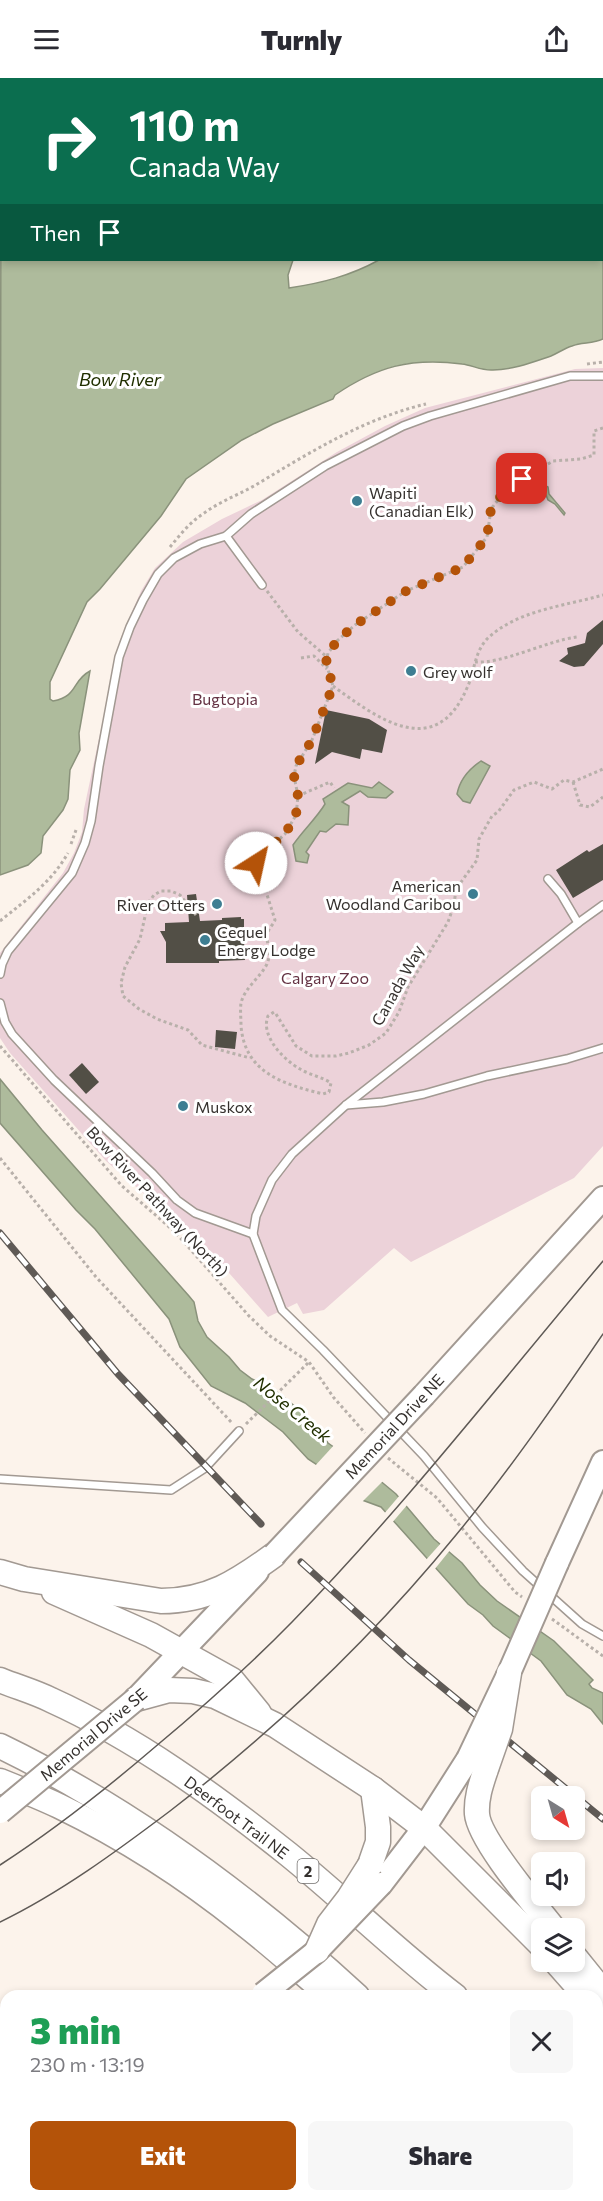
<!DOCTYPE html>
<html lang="en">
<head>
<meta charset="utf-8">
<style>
	:root { --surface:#fff; --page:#f7f7f7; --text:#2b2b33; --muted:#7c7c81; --accent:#b45309 }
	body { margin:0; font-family:Commissioner,sans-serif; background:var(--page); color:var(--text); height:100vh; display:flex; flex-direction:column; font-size:22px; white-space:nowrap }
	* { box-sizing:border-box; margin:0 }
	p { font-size:20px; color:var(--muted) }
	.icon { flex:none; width:33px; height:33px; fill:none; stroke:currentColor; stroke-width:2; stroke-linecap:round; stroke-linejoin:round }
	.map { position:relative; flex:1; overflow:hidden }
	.sheet { position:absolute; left:0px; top:1912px; width:603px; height:212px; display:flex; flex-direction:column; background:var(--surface); border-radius:18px 18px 0 0; box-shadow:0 3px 9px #0003 }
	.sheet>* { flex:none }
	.top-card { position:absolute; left:0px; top:0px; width:603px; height:183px; box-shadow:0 3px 9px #0003; background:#0b6e4f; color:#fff; overflow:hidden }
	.needle { width:39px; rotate:143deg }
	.controls { position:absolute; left:531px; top:1708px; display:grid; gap:12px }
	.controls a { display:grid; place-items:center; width:54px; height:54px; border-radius:9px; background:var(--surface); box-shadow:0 3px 9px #0003; font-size:30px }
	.pin { position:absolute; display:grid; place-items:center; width:51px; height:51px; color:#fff; margin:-26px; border-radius:12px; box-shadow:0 3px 9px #0006 }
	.me { position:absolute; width:66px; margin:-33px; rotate:35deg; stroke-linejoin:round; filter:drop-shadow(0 0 4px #0008) }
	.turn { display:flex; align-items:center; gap:21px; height:126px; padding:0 30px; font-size:27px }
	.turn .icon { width:78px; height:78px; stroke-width:2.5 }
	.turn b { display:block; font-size:42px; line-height:51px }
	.then { display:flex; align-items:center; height:57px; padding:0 30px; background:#0003; gap:12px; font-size:22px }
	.round { display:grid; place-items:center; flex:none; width:63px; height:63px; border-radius:9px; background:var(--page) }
	.head { display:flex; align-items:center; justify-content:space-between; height:102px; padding:0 30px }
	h1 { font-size:36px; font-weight:800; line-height:45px; color:#1e9e55 }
	.button { display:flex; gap:12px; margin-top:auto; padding:12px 30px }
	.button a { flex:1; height:69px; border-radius:9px; background:var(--accent); color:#fff; font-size:24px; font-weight:800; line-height:69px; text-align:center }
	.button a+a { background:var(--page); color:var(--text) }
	header { display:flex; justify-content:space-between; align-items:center; height:78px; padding:0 30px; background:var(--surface); font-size:27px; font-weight:800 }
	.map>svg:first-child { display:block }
	.green { fill:#ecd2d9 }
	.water { fill:#aebb9c; stroke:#8a927b; stroke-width:1.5 }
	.pier { fill:#fcf3eb }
	.building { fill:#524f46 }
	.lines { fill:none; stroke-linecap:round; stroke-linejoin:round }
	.service-casing { stroke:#a29992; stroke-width:10 }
	.trunk-casing { stroke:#a29992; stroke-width:26 }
	.motorway-casing { stroke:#a29992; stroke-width:27 }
	.path { stroke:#b8b0aa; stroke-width:3; stroke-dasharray:3 3; stroke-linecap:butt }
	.service { stroke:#fff; stroke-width:7 }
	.trunk { stroke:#fff; stroke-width:22 }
	.motorway { stroke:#fff; stroke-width:24 }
	.tram { stroke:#5f5a56; stroke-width:1.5 }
	.rail-casing { stroke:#5f5a56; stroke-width:7 }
	.rail { stroke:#fff; stroke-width:4.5; stroke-dasharray:14; stroke-linecap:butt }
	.trunk-bridge-casing { stroke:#a29992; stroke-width:26; stroke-linecap:butt }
	.motorway-bridge-casing { stroke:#a29992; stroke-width:27; stroke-linecap:butt }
	.trunk-bridge { stroke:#fff; stroke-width:22 }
	.motorway-bridge { stroke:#fff; stroke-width:24 }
	.route { stroke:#b45309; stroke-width:10; stroke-dasharray:0 18 }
	.poi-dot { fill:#3e7e92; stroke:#fff; stroke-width:2 }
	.labels { text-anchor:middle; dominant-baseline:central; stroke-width:6; stroke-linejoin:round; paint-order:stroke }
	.shield { fill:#fff; stroke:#726f6d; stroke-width:1.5 }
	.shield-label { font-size:15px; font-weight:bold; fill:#35312e }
	.poi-label { font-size:16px; fill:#35312e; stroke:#fff; text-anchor:start }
	.park-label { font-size:16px; fill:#643243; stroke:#fff }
	.street-label { font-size:16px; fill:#35312e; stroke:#fff }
	.water-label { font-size:18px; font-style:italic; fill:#213000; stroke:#fff }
</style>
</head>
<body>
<header><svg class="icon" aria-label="menu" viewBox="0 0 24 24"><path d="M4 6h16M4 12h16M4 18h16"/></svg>Turnly<svg class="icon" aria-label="share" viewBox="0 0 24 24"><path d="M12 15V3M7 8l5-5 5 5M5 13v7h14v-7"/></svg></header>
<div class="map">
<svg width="603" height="2123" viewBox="0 0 603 2123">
	<rect width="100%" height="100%" fill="#fcf3eb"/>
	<g class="green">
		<polygon points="440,0 603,0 603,133 602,2 439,2"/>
		<polygon points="603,290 603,1068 574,1100 411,1184 394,1170 324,1232 303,1236 297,1225 268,1239 206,1169 106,1083 10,975 0,960 0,875 63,795 74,775 82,754 84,731 120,562 141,513 155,490 183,464 222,441 262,422 337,374 385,348 425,330 575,291"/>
	</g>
	<g class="water">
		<polygon points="24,0 408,0 23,1"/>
		<path d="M1 36 2 182H293L288 197 289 210C322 205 350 198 379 182H602L603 164V261C593 266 582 264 572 268 565 270 558 275 551 278 533 284 512 292 493 292 482 293 472 287 462 286 411 279 376 289 335 317L333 321 273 346 242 362 186 401 161 438 100 511 87 524 50 604V621L53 623C79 618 71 603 90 593L79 655 80 672 70 692 68 721 63 732 43 758 41 775 28 787 0 797Z"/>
		<polygon points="542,406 548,409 549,416 565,435 564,437 555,426 548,422 546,417 534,417 532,411 536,407"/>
		<path d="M481 683 490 688 470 725 463 723 457 716C460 701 469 691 481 683Z"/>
		<path d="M379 704 393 714 386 720 368 719 360 713 342 724 349 728 348 747 336 746 326 754 320 753 306 774 309 777 307 785 296 783 293 767C303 752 316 741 325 726L323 721 348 705 372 710Z"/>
		<polygon points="0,1001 42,1052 189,1218 194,1224 198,1243 207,1259 229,1279 240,1292 252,1301 273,1311 311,1341 328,1365 372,1396 396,1416 434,1461 462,1485 480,1507 497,1523 554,1563 593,1602 589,1606 592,1610 603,1615 603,1646 591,1631 567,1617 541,1583 493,1548 483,1537 468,1526 381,1429 354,1419 319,1388 308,1381 283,1354 245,1325 211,1308 180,1269 169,1241 95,1151 76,1132 0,1045"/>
	</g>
	<g class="pier">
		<polygon points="335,1366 384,1402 361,1425 339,1414 314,1389"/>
		<polygon points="400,1417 408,1426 391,1446 383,1437"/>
		<polygon points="442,1464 451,1471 434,1492 425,1483"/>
	</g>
	<g class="building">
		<polygon points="603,542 603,566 584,588 574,589 559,583 568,576 567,570 585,565 587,555"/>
		<polygon points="326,632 369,641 387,652 382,675 362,671 360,681 332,674 315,686"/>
		<polygon points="603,766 603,802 573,820 556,792 587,772 589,774"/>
		<polygon points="196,816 200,843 222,842 222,840 241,839 241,841 244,841 244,850 248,850 249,861 244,861 245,882 219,883 219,885 166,885 166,864 160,853 165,853 165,845 189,844 187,817"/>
		<polygon points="216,952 237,954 235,971 215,969"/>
		<polygon points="82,985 99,1004 86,1016 69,997"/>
	</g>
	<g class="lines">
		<defs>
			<g id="service">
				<polyline points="445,2 446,0"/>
				<polyline points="602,124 603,123"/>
				<polyline points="226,458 262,507"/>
				<polyline points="548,801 561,816 578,845"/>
				<polyline points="603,827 578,845 346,1027 292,1076 272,1102 256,1138 253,1156 282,1232 323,1272 424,1378 482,1449 523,1493 582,1546 603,1558"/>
				<polyline points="0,896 2,886 8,873 72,795 85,765 91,743 99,688 119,579 130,549 143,522 158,496 174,480 200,466 226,458 251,436 325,388 403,348 430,338 570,298 603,298"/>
				<polyline points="0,925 5,944 12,956 54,1002 152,1095 177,1122 195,1135 253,1156"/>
				<polyline points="346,1027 383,1024 424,1016 487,998 567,981 603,970"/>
				<polyline points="0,1401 171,1412 205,1390 239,1353"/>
			</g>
			<g id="trunk">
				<polyline points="424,1317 603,1120"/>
				<polyline points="557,1485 603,1384"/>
				<polyline points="136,1621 257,1494"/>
				<polyline points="381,1806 424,1750 468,1681"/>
			</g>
			<g id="motorway">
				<path d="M0 1494 24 1501 161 1523C208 1523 237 1504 274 1477"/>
				<polyline points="54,1514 151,1557 232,1602 259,1635"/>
				<path d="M0 1602C17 1609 35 1614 51 1622 137 1661 215 1718 288 1776 345 1822 397 1874 455 1918"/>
				<polyline points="136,1621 169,1612 193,1613 215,1618 275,1647 373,1711 424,1750 542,1868"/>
				<path d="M0 1668C132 1732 249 1819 357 1918"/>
				<path d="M486 1691C481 1706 476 1720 477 1736 479 1762 536 1828 554 1851"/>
				<path d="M0 1703C20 1711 40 1719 59 1728 123 1759 187 1800 243 1845 273 1868 301 1894 330 1918"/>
				<polyline points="370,1787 378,1764 378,1749 373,1711"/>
				<polyline points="574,1878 603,1914"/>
				<polyline points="556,1884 586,1918"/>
				<polyline points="597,1931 603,1938"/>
				<polyline points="0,1968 6,1969"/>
				<polyline points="0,2032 6,2032"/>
				<polyline points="597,2043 603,2048"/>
				<polyline points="438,2118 446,2123"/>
				<polyline points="573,2118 579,2123"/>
			</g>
		</defs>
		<use href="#service" class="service-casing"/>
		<use href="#trunk" class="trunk-casing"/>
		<use href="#motorway" class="motorway-casing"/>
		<g class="path">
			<polyline points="543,0 543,2"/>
			<polyline points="576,0 578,2"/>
			<polyline points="10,2 11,0"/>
			<polyline points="0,18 2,16"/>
			<polyline points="587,286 603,284"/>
			<path d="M603 350 594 353V377L581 381 553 383 507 410 491 431 487 459 463 489 406 513 355 547 338 562 328 575 326 585 333 608 312 662 296 688 294 698 298 718 296 737 285 756 276 764 258 769 255 774 257 785 275 842C273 847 269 850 268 854 265 863 272 875 267 886 260 900 245 909 241 925 240 932 241 940 241 948 245 995 283 1006 323 1016L329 1014 331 1005C322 999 310 997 300 991 284 982 260 958 268 938L274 934 276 936 296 968 312 978H336L349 975 369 967 386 955 399 934 408 909 448 844 454 827 456 811 477 782 479 761 492 738 498 734 514 712 534 704 552 711 564 702 573 704 603 691"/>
			<path d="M170 469C180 457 190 444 203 436 220 423 241 416 259 405 312 373 366 340 426 326"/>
			<polyline points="267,513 298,554 327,579"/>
			<polyline points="301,580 314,578 327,591"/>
			<path d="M475 584C503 586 546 563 577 559"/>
			<path d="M333 608C377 640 435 684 467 610 475 593 474 574 488 560 518 532 565 528 603 517"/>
			<polyline points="573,704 580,727 590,729 603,719"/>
			<polyline points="298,718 330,704 334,710"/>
			<polyline points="71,766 76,752"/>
			<polyline points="196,837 180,817 171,813 161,813 154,817 148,825 140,861 125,889 121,905 123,918 139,931 157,941 188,952 202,967 250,980"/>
			<path d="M0 843C27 821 50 806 68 775"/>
			<polyline points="248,855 268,854"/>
			<polyline points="0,968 122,1108 175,1154 249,1238 270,1258 309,1284 334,1320 365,1355"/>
			<polyline points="0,1080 96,1199 233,1346"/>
			<polyline points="246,1346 309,1284"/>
			<polyline points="388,1380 437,1420 515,1514 522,1519"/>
			<polyline points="552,1541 603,1578"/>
		</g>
		<use href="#service" class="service"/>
		<use href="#trunk" class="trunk"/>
		<use href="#motorway" class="motorway"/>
		<g class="tram">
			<path d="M0 1787C54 1752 106 1711 155 1669 203 1629 249 1588 292 1544 403 1430 501 1304 603 1183"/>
			<path d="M0 1844C60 1815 117 1773 170 1733 275 1652 372 1560 456 1457 509 1393 556 1325 603 1256"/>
		</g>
		<defs>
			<g id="rail">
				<polyline points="0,1155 118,1296 261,1446"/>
				<polyline points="301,1484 409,1582 603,1741"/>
				<polyline points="123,2123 157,2123"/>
			</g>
		</defs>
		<use href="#rail" class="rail-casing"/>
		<use href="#rail" class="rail"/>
		<defs>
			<g id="trunk-bridge">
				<polyline points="274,1477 424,1317"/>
				<polyline points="468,1681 509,1595 557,1485"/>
				<polyline points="0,1734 136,1621"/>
				<polyline points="263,1916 317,1873 381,1806"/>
			</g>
			<g id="motorway-bridge">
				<polyline points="486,1691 500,1651 509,1595"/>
				<polyline points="317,1873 329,1846 349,1820 370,1787"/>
			</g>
		</defs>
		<use href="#trunk-bridge" class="trunk-bridge-casing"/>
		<use href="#motorway-bridge" class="motorway-bridge-casing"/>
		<use href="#trunk-bridge" class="trunk-bridge"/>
		<use href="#motorway-bridge" class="motorway-bridge"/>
	</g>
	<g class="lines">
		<polyline class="route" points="256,785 255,774 258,769 276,764 285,756 296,737 298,718 294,698 296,688 312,662 333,608 326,585 328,575 338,562 355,547 406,513 463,489 487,459 491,431 507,410 522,401"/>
	</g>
	<g class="poi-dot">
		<circle cx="357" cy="423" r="6"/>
		<circle cx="411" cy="593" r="6"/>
		<circle cx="473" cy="816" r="6"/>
		<circle cx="217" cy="826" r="6"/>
		<circle cx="205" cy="862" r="6"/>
		<circle cx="183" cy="1028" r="6"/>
	</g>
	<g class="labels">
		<rect class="shield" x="297.5" y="1781" width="21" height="24" rx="4.5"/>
		<g class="shield-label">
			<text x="308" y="1793">2</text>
		</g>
		<g class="poi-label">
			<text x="369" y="414">Wapiti<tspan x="369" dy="18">(Canadian Elk)</tspan></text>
			<text x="423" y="593">Grey wolf</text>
			<text x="461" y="807" text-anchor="end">American<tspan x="461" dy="18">Woodland Caribou</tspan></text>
			<text x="205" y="826" text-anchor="end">River Otters</text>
			<text x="217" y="853">Cequel<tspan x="217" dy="18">Energy Lodge</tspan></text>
			<text x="195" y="1028">Muskox</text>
		</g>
		<g class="park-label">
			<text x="225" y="620">Bugtopia</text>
			<text x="325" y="899">Calgary Zoo</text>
		</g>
		<g class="street-label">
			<text transform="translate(397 907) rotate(-61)">Canada Way</text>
			<text transform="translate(158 1123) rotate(47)">Bow River Pathway (North)</text>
			<text transform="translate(394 1348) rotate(-47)">Memorial Drive NE</text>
			<text transform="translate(93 1656) rotate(-40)">Memorial Drive SE</text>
			<text transform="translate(237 1739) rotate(37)">Deerfoot Trail NE</text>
		</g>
		<g class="water-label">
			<text x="120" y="301">Bow River</text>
			<text transform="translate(293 1331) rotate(39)">Nose Creek</text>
		</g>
	</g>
</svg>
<div class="controls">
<a><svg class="needle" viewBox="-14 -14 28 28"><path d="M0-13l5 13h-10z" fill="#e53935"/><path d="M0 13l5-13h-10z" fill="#7c7c81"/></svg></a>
<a><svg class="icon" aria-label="sound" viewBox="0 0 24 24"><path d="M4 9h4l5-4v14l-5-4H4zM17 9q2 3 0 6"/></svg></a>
<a><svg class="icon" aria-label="layers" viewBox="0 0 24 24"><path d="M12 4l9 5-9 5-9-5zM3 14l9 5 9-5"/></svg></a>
</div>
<div class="pin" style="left:522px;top:401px;background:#d93025"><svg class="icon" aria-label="arrive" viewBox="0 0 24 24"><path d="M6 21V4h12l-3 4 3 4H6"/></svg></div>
<svg class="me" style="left:256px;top:785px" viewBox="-20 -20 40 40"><circle r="19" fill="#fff"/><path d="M0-13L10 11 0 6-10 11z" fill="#b45309"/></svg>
<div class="top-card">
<div class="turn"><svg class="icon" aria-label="right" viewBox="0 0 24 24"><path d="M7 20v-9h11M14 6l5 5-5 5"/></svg><div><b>110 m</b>Canada Way</div></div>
<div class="then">Then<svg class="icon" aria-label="arrive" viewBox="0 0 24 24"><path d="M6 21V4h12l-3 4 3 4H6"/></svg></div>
</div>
<section class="sheet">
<div class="head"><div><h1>3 min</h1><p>230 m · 13:19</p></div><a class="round"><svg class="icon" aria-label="close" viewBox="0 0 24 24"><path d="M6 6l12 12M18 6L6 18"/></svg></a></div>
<div class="button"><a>Exit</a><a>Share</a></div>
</section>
</div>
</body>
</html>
